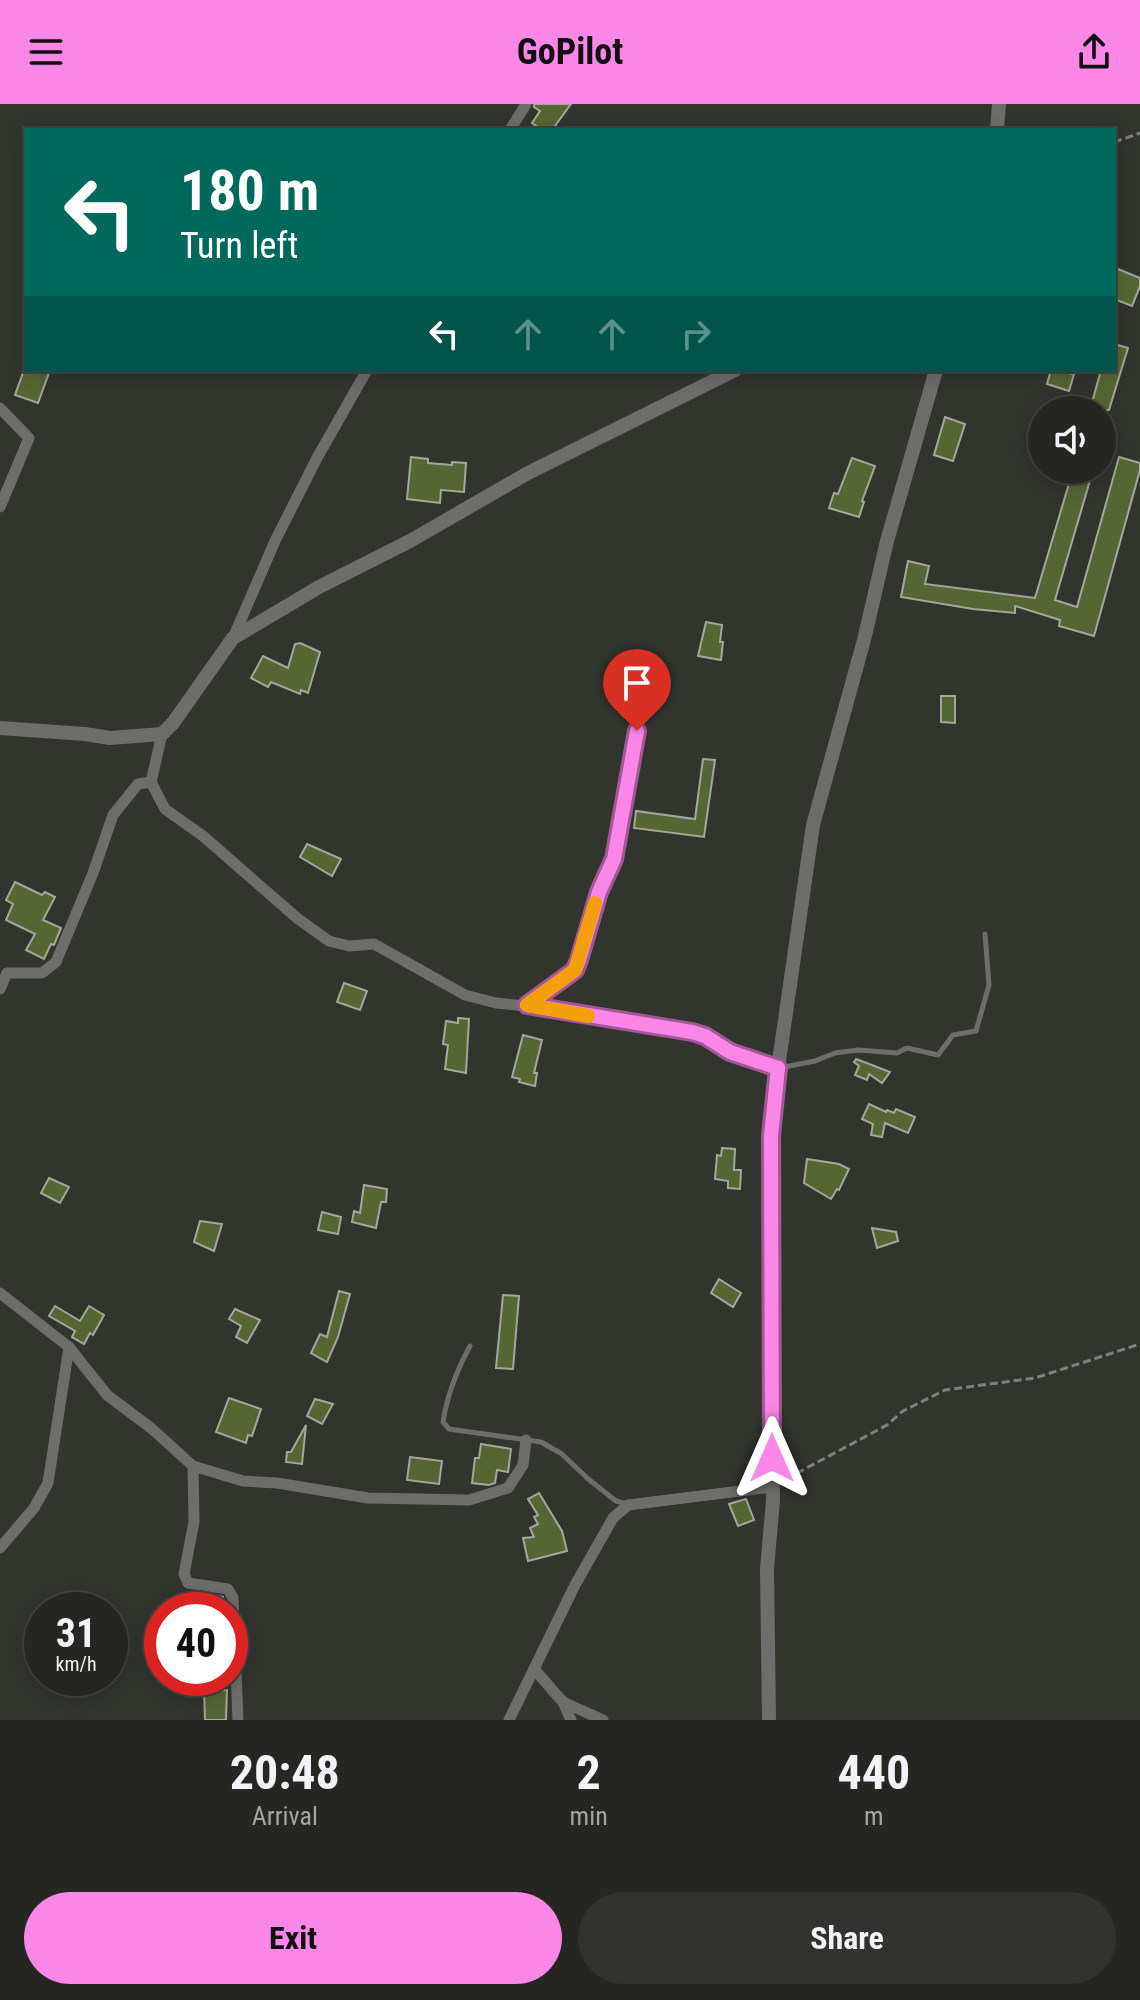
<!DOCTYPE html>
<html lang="en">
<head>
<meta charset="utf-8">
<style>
	:root { --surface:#262722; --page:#32332f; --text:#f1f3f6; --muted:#a4a5a5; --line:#424440; --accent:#fa87e7 }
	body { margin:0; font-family:"Roboto Condensed",sans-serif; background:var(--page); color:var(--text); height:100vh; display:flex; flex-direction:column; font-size:30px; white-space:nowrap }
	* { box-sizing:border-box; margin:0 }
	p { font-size:26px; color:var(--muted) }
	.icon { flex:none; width:44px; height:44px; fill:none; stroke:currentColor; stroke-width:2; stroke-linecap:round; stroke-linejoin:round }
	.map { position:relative; height:1616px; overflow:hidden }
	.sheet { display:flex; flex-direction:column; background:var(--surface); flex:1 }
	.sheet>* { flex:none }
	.guide { position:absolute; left:24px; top:24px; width:1092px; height:244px; border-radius:0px; box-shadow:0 4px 20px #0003,0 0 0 2px var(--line); background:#00695c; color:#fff; overflow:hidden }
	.buttons { position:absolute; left:1028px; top:292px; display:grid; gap:16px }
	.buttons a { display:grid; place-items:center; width:88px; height:88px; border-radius:50%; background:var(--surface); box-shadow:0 4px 20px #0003,0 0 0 2px var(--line); font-size:40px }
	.speed { position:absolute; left:24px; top:1488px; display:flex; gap:16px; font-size:40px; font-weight:700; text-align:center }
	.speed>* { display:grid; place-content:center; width:104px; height:104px; border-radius:50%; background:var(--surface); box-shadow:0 4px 20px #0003,0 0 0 2px var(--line); line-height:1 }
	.speed small { font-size:20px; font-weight:400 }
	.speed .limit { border:12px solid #d22; background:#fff; color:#111 }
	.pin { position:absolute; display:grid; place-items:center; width:68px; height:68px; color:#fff; margin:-82px -34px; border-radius:50% 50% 50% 0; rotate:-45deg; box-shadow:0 0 8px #0007 }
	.pin .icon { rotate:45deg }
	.me { position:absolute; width:88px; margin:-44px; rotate:0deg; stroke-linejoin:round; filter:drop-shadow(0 0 6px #0008) }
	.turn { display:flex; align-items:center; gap:28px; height:168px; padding:0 24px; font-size:36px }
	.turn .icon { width:104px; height:104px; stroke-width:2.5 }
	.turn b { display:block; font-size:56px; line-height:68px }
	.lanes { display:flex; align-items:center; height:76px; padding:0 24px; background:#0003; justify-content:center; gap:40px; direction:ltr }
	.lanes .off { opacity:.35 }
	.eta { display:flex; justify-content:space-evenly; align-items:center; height:136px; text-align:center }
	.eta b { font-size:48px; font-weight:700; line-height:56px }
	.cta { display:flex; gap:16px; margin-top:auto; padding:16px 24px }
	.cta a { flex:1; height:92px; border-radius:48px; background:var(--accent); color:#111; font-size:32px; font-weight:700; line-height:92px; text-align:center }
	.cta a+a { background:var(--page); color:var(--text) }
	header { display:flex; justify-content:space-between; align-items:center; height:104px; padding:0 24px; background:var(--accent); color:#111; font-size:36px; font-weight:700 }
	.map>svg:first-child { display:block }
	.building { fill:#566632; stroke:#a4a79f; stroke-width:2 }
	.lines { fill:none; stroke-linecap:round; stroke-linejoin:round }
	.path { stroke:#7f817c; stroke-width:3; stroke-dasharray:8 4; stroke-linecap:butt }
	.service { stroke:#6d6e6b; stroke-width:5 }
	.minor { stroke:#6d6e6b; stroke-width:11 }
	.tertiary { stroke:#6d6e6b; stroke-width:14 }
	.route-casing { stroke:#a25896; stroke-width:20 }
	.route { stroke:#fa87e7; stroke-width:14 }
	.slow { stroke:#f59e0b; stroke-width:14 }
</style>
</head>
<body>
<header><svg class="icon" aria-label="menu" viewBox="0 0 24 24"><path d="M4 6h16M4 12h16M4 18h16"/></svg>GoPilot<svg class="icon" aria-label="share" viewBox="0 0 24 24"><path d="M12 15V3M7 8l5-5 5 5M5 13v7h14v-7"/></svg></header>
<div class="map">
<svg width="1140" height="1616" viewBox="0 0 1140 1616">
	<rect width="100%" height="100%" fill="#32342e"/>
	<g class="building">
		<polygon points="534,0 571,0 552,26 542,26 532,19 540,7 534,3"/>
		<polygon points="1118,165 1140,174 1140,182 1132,202 1114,195 1114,173"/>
		<polygon points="1114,240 1128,244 1109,306 1090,306 1101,266 1114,266"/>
		<polygon points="24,266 50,266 38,299 15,291"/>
		<polygon points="1051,266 1074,270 1069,287 1047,280"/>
		<polygon points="945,313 965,320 953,357 934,351"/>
		<polygon points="411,353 428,355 428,359 452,361 452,358 466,359 464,388 441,386 440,399 407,395"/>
		<polygon points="1119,353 1140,359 1140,366 1094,532 1059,522 1060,516 1015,502 1015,509 973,505 901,493 908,457 929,462 925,480 1035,494 1073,366 1093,366 1055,496 1077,503"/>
		<polygon points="852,354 875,362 862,397 864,398 859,413 829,404 834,389 838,390"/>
		<polygon points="706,518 722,521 720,538 723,538 721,556 698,552"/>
		<polygon points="300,539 320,548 308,589 301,586 300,590 271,578 268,583 251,574 263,552 288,564 295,540"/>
		<polygon points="941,592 955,592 955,619 941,618"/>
		<polygon points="703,655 715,656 704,733 634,724 636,707 695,715"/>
		<polygon points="307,740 341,755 332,772 300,753"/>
		<polygon points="15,778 42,791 45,788 55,793 43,816 61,824 54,841 51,840 44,855 26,846 35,830 6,816 13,800 6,796"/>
		<polygon points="344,879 367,887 360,906 337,898"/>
		<polygon points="458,914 469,915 466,969 445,965 448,941 443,940 446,917 458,919"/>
		<polygon points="523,931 542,936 534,969 537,969 535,982 519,978 520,975 512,973"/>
		<polygon points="856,955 864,958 890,968 882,979 869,970 867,976 855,971 859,962 854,958"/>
		<polygon points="869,1000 886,1008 887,1006 894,1009 896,1005 915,1013 908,1029 885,1019 882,1033 871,1031 873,1020 862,1015"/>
		<polygon points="722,1044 735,1045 734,1066 741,1066 740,1085 728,1084 728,1077 715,1075 717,1051 721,1052"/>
		<polygon points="807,1055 839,1060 849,1065 839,1086 837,1085 831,1095 804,1079"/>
		<polygon points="49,1074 69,1083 60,1099 41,1089"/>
		<polygon points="364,1081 387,1085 386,1098 381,1098 376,1124 352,1118 354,1107 360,1109"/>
		<polygon points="322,1108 341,1113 338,1130 318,1126"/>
		<polygon points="200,1117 222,1120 214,1147 194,1138"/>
		<polygon points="872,1124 896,1128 898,1137 877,1144"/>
		<polygon points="719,1175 741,1189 733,1203 711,1189"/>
		<polygon points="339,1187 350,1190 338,1233 327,1258 311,1249 320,1230 327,1233"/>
		<polygon points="503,1191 519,1192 513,1265 496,1264"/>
		<polygon points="55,1202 80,1217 89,1202 104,1211 93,1231 90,1229 84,1240 72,1233 75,1227 49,1212"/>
		<polygon points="235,1205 260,1216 247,1239 236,1233 241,1222 229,1215"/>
		<polygon points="229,1294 261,1305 252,1332 248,1331 246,1339 216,1328"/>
		<polygon points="315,1295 333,1300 322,1320 307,1312"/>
		<polygon points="306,1321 302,1360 286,1358 287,1348 291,1348"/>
		<polygon points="481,1340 511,1345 508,1368 497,1366 495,1379 489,1381 472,1379 475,1354 479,1354"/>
		<polygon points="410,1353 442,1357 439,1380 407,1376"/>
		<polygon points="539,1389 562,1427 567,1447 528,1457 523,1434 534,1433 530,1424 538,1420 534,1413 538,1411 528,1395"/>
		<polygon points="746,1395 754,1416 738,1422 729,1400"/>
		<polygon points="195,1489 223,1493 225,1506 194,1506"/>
		<polygon points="215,1584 215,1587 227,1586 226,1616 205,1616 204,1585"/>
	</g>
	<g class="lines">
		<g class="path">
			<polyline points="1114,38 1140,29"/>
			<polyline points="786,1375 887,1321 903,1307 945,1286 1035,1274 1140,1240"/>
		</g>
		<g class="service">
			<polyline points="527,901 575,866 579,856 599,788 614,755 637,627"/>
			<polyline points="779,964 815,957 835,949 858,946 897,949 907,944 938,951 953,931 976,927 989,881 985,830"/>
			<path d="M470 1242C457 1266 447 1291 443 1318L449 1325 541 1338 562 1350 587 1374 616 1397 627 1400"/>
		</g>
		<g class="minor">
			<polyline points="510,26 526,0"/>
			<polyline points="0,304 29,334 0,403"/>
			<polyline points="233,534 275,437 317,354 367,266"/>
			<polyline points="162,630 151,678 165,705 203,732 297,814 329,837 349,842 374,840 465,891 496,899 554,905 602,915 692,928 705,932 730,948 778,964"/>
			<polyline points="0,885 7,869 42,869 56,858 93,769 113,711 138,680 151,678"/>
			<polyline points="0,1189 69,1243 107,1291 151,1324 193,1362 243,1377 277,1379 368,1394 469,1396 508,1384 523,1361 526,1336"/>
			<polyline points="193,1362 194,1418 184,1470 188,1479 228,1485 233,1494 238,1616"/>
			<polyline points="0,1444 34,1404 48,1379 69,1243"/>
			<polyline points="534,1565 563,1598 603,1616"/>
			<polyline points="563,1598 571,1616"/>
			<polyline points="509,1616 575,1481 613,1414 628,1401 772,1383"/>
		</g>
		<g class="tertiary">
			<polyline points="997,26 999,0"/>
			<polyline points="0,624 85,630 110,634 162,630 173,619 233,534 319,483 410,437 528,369 735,266"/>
			<polyline points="769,1616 767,1465 773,1396 771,1032 778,964 813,721 864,536 887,437 936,266"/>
		</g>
	</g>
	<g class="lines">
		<defs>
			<polyline id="route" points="637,627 614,755 599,788 579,856 575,866 527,901 692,928 705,932 730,948 778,964 771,1032 772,1354"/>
		</defs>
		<use href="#route" class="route-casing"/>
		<use href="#route" class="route"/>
		<polyline class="slow" points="588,912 527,901 575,866 595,799"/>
	</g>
</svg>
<div class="buttons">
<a><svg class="icon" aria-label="sound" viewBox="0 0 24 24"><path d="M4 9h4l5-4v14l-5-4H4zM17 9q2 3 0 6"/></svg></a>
</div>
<div class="speed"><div>31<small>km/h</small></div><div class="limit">40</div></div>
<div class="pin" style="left:637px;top:627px;background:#d93025"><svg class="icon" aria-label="arrive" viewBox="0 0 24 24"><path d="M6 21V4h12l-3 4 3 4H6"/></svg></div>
<svg class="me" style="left:772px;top:1354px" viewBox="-20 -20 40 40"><path d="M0-17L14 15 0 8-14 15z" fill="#fa87e7" stroke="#fff" stroke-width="4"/></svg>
<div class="guide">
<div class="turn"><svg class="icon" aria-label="left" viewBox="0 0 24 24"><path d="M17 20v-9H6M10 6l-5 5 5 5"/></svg><div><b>180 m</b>Turn left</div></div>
<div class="lanes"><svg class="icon" aria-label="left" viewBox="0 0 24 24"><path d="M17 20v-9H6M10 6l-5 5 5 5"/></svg><svg class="icon off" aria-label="ahead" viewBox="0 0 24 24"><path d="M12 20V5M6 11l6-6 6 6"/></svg><svg class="icon off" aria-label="ahead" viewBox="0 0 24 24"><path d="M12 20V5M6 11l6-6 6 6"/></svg><svg class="icon off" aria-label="right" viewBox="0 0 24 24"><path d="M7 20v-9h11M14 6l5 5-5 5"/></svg></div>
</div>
</div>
<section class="sheet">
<div class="eta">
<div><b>20:48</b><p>Arrival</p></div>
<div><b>2</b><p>min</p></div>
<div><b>440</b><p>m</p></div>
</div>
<div class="cta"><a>Exit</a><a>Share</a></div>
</section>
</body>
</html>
